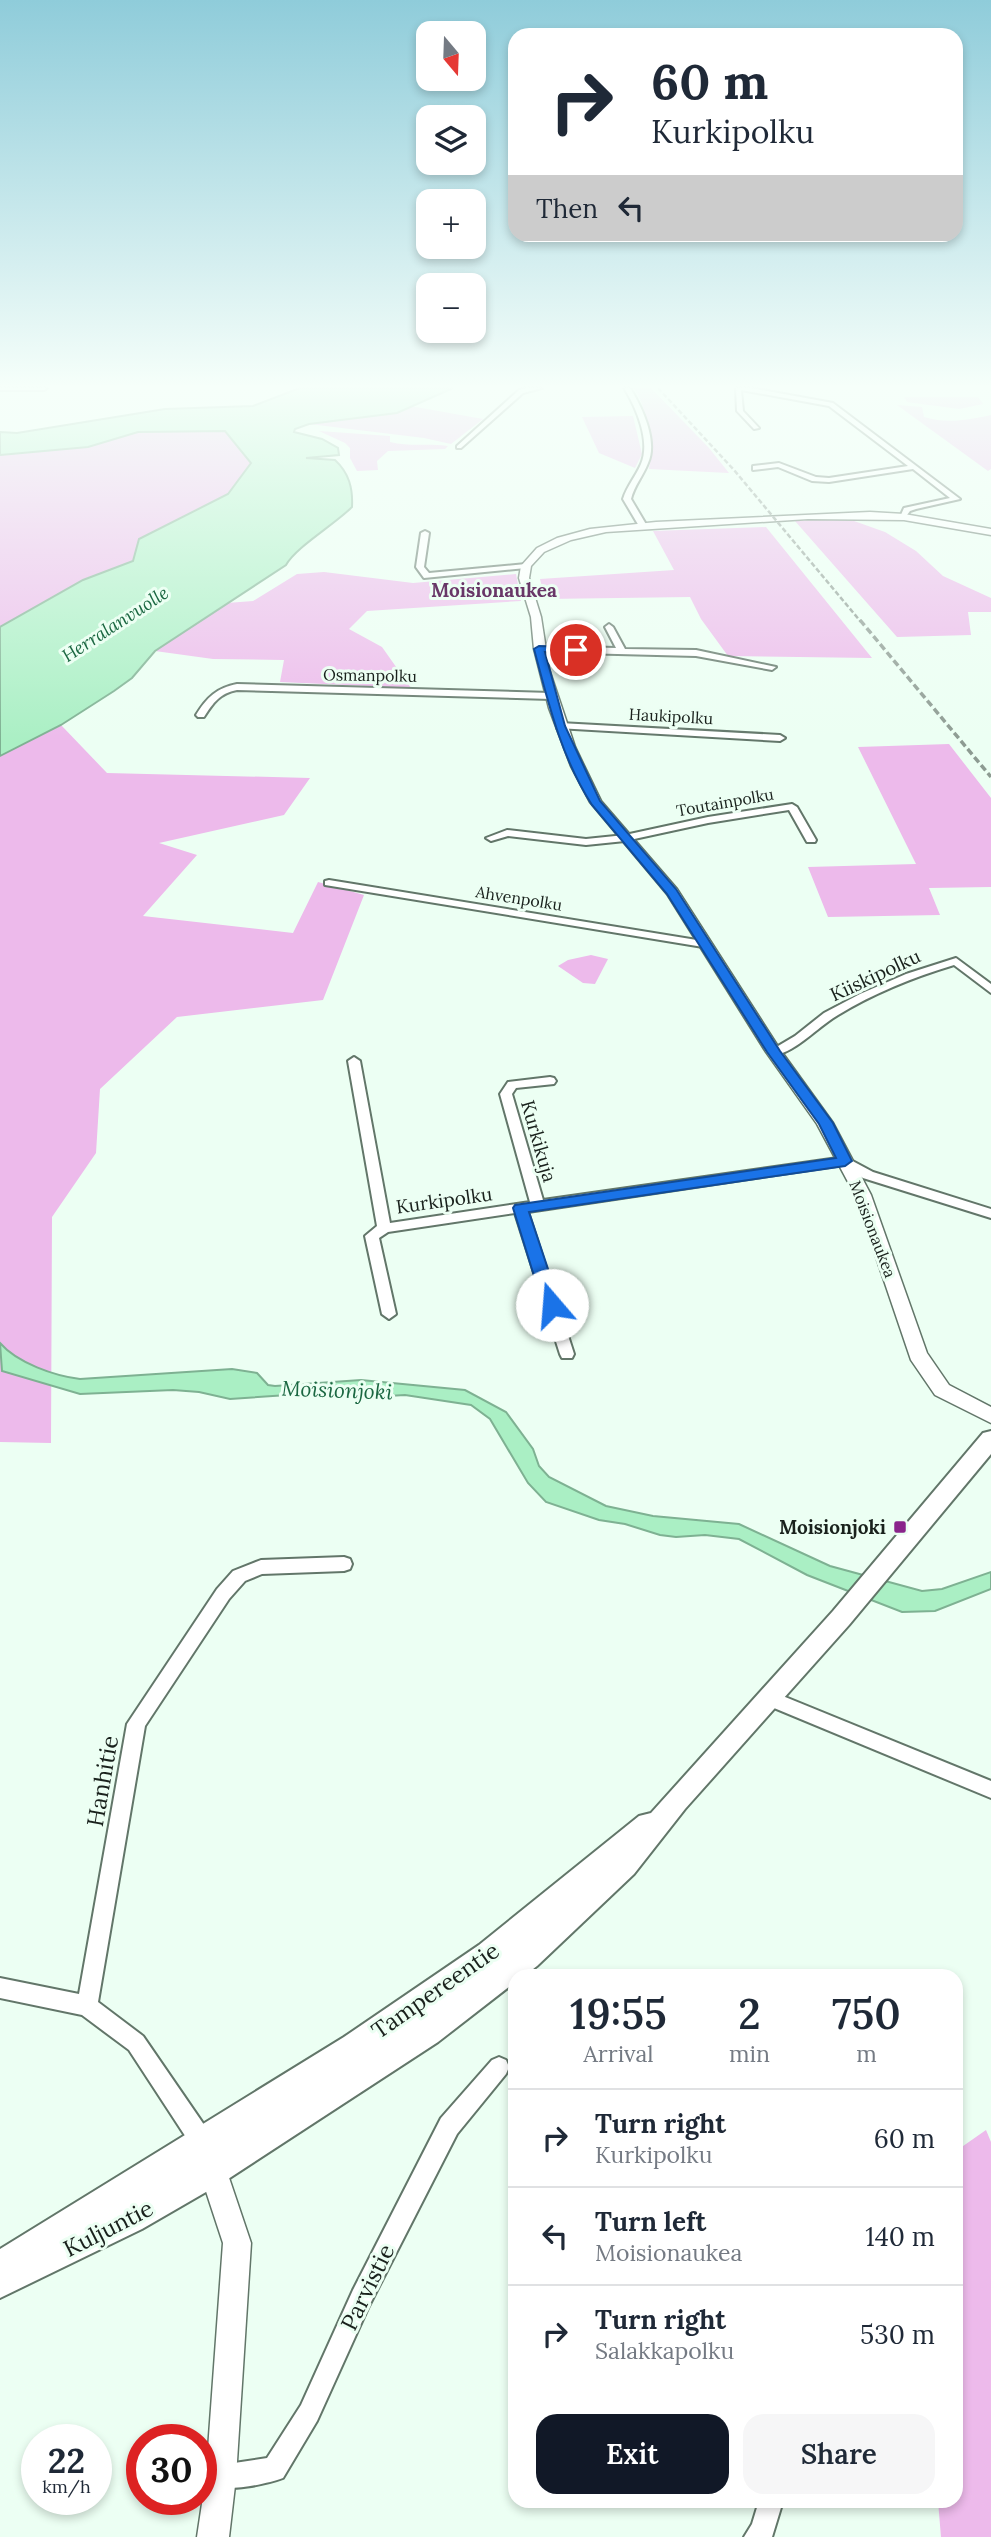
<!DOCTYPE html>
<html lang="en">
<head>
<meta charset="utf-8">
<style>
	:root { --surface:#fff; --page:#f6f6f7; --text:#1f2937; --muted:#747a83; --line:#e0e1e3; --accent:#111827 }
	body { margin:0; font-family:Lora,serif; background:var(--page); color:var(--text); height:100vh; display:flex; flex-direction:column; font-size:26px; white-space:nowrap }
	* { box-sizing:border-box; margin:0 }
	p { font-size:23px; color:var(--muted) }
	.icon { flex:none; width:38px; height:38px; fill:none; stroke:currentColor; stroke-width:2; stroke-linecap:round; stroke-linejoin:round }
	.map { position:relative; flex:1; overflow:hidden }
	.side { position:absolute; left:508px; top:1969px; width:455px; height:539px; display:flex; flex-direction:column; background:var(--surface); border-radius:21px; box-shadow:0 4px 10px #0003 }
	.side>* { flex:none }
	.banner { position:absolute; left:508px; top:28px; width:455px; height:214px; border-radius:21px; box-shadow:0 4px 10px #0003; background:#fff; color:var(--text); overflow:hidden }
	.needle { width:46px; rotate:161deg }
	.controls { position:absolute; left:416px; top:21px; display:grid; gap:14px }
	.controls a { display:grid; place-items:center; width:70px; height:70px; border-radius:14px; background:var(--surface); box-shadow:0 4px 10px #0003; font-size:35px }
	.speed { position:absolute; left:21px; top:2424px; display:flex; gap:14px; font-size:35px; font-weight:700; text-align:center }
	.speed>* { display:grid; place-content:center; width:91px; height:91px; border-radius:50%; background:var(--surface); box-shadow:0 4px 10px #0003; line-height:1 }
	.speed small { font-size:18px; font-weight:400 }
	.speed .limit { border:10px solid #d22; background:#fff; color:#111 }
	.pin { position:absolute; display:grid; place-items:center; width:60px; height:60px; color:#fff; margin:-30px; border:4px solid #fff; border-radius:50%; box-shadow:0 2px 7px #0007 }
	.me { position:absolute; width:77px; margin:-38px; rotate:342deg; stroke-linejoin:round; filter:drop-shadow(0 0 5px #0008) }
	.turn { display:flex; align-items:center; gap:24px; height:147px; padding:0 28px; font-size:32px }
	.turn .icon { width:91px; height:91px; stroke-width:2.5 }
	.turn b { display:block; font-size:49px; line-height:60px }
	.then { display:flex; align-items:center; height:66px; padding:0 28px; background:#0003; gap:14px; font-size:26px }
	.eta { display:flex; justify-content:space-evenly; align-items:center; height:119px; text-align:center }
	.eta b { font-size:42px; font-weight:600; line-height:49px }
	.cta { display:flex; gap:14px; margin-top:auto; padding:14px 28px }
	.cta a { flex:1; height:80px; border-radius:21px; background:var(--accent); color:#fff; font-size:28px; font-weight:600; line-height:80px; text-align:center }
	.cta a+a { background:var(--page); color:var(--text) }
	ul { padding:0; list-style:none }
	li { display:flex; align-items:center; gap:21px; height:98px; padding:0 28px; border-top:2px solid var(--line) }
	li div { flex:1 }
	li b { display:block; font-size:26px }
	li em { font-style:normal }
	.map>svg:first-child { display:block }
	.green { fill:#edbaeb }
	.water { fill:#aaefc4; stroke:#7eb192; stroke-width:2 }
	.lines { fill:none; stroke-linecap:round; stroke-linejoin:round }
	.minor-casing { stroke:#627669; stroke-width:4 }
	.tertiary-casing { stroke:#627669; stroke-width:3 }
	.secondary-casing { stroke:#627669; stroke-width:4 }
	.minor { fill:#fff; fill-rule:evenodd }
	.tertiary { fill:#fff; fill-rule:evenodd }
	.secondary { fill:#fff; fill-rule:evenodd }
	.rail-far1 { stroke:#8d9b92; stroke-width:2.5; stroke-dasharray:5 2.5; stroke-linecap:butt }
	.rail { stroke:#8d9b92; stroke-width:3.5; stroke-dasharray:7 3.5; stroke-linecap:butt }
	.route { fill:#1a73e8; stroke:#114b97; stroke-width:2 }
	.poi-dot { fill:#8a248b; stroke:#ecfff3; stroke-width:2.5 }
	.labels { text-anchor:middle; dominant-baseline:central; stroke-width:6; stroke-linejoin:round; paint-order:stroke }
	.far-street-label { font-size:16px; fill:#19211c; stroke:#ecfff3 }
	.far-water-label { font-size:18px; font-style:italic; fill:#1a6741; stroke:#ecfff3 }
	.far-quarter-label { font-size:19px; font-weight:bold; fill:#683667; stroke:#ecfff3 }
	.street-label { font-size:19px; fill:#19211c; stroke:#ecfff3 }
	.poi-label { font-size:19px; font-weight:bold; fill:#19211c; stroke:#ecfff3; text-anchor:end }
	.water-label { font-size:21px; font-style:italic; fill:#1a6741; stroke:#ecfff3 }
	.near-street-label { font-size:23px; fill:#19211c; stroke:#ecfff3 }
</style>
</head>
<body>
<div class="map">
<svg width="991" height="2537" viewBox="0 0 991 2537">
	<rect width="100%" height="100%" fill="#ecfff3"/>
	<g class="green">
		<path d="M633 388H651L709 448 729 473 649 469C653 450 647 402 633 388Z"/>
		<polygon points="904,397 978,397 983,404 959,409 907,402"/>
		<path d="M897 405 922 407 924 417C948 424 967 420 991 415V469L988 471Z"/>
		<polygon points="410,406 483,419 451,444 424,438 309,424 397,413"/>
		<polygon points="633,416 642,454 635,468 599,453 582,417"/>
		<polygon points="225,431 251,463 228,494 139,539 134,561 83,580 0,627 0,455 88,447 138,432"/>
		<path d="M319 431 390 436V442C409 447 428 443 448 446L445 449 388 451 377 461 378 470 357 471 350 458V448L345 443Z"/>
		<polygon points="827,519 854,521 885,532 916,551 943,576 991,598 991,612 968,612 971,635 897,637 795,521"/>
		<polygon points="766,527 872,658 728,656 701,619 690,597 545,599 540,579 674,570 653,531"/>
		<polygon points="324,572 413,583 516,574 521,601 367,611 349,629 382,647 411,688 280,682 284,660 213,659 155,651 227,603 253,601 297,574"/>
		<polygon points="61,725 107,773 310,778 284,815 159,843 197,855 143,916 293,933 318,882 364,895 323,1000 177,1017 100,1089 96,1153 52,1217 51,1443 0,1442 0,756"/>
		<polygon points="949,744 991,798 991,887 929,888 940,915 828,917 808,867 916,864 858,747"/>
		<polygon points="591,955 608,959 595,984 583,983 558,966 568,960"/>
		<polygon points="986,2130 991,2142 991,2537 941,2537 938,2501 956,2501 956,2151"/>
	</g>
	<g class="water">
		<path d="M300 388H453L397 413 309 424 295 429 294 432 322 439 338 448 339 455 306 458 335 460C349 473 353 488 352 507 334 525 296 547 286 565L155 651 132 678 114 691 61 725 0 756V627L83 580 133 561 139 539 228 494 251 463 225 431 138 432 88 447 0 455V432L17 433 165 409 253 406Z"/>
		<path d="M0 1343C17 1363 55 1376 80 1379L232 1369 257 1373 268 1385 275 1386 361 1380 465 1390 506 1412 533 1449 539 1466 549 1477 606 1506 653 1516 739 1524 830 1566 922 1591 942 1589 991 1572V1589L935 1611 902 1612 807 1575 739 1539 705 1535 676 1537 660 1535 625 1524 599 1520 546 1502 528 1483 490 1419 471 1405 405 1395 370 1397 318 1393 230 1399 199 1392 173 1390 80 1394 2 1371Z"/>
	</g>
	<g class="lines">
		<defs>
			<g id="minor">
				<polygon points="0,388 47,388 44,390 0,390"/>
				<polygon points="526,388 542,388 523,393 461,448 457,448 457,446 519,390"/>
				<path d="M624 388H630C642 407 658 441 648 463 643 476 634 486 631 499L647 526 643 528 639 526 623 499C627 486 636 476 641 464 651 441 636 407 624 388Z"/>
				<polygon points="736,388 751,388 833,403 960,499 916,509 910,511 904,519 900,517 904,508 950,498 913,469 829,482 812,481 778,467 753,470 753,466 779,463 816,477 829,478 908,466 829,406 741,390 743,411 759,428 754,429 737,411"/>
				<polygon points="425,531 429,533 424,567 429,573 526,564 530,566 526,568 424,578 416,567 421,533"/>
				<polygon points="609,624 613,627 625,649 696,650 776,667 772,670 696,656 539,652 535,649 539,646 616,648 605,627"/>
				<path d="M237 684 551 693 556 696 551 699 237 690C220 693 213 703 204 717H198L196 715C207 697 217 688 237 684Z"/>
				<polygon points="560,723 780,735 785,738 780,741 557,728 557,724"/>
				<polygon points="792,804 797,807 816,840 815,842 807,842 789,810 708,823 625,841 586,845 508,836 491,841 486,838 507,830 586,839 625,835 708,817"/>
				<polygon points="329,880 703,941 709,944 703,947 325,885 325,881"/>
				<path d="M956 958 991 984V993L954 965C914 977 874 993 838 1015 816 1028 800 1049 774 1056L768 1052 795 1036 824 1013 860 994 906 974Z"/>
				<polygon points="354,1057 360,1061 390,1223 530,1202 500,1094 508,1082 550,1077 554,1078 556,1081 554,1084 516,1088 512,1094 543,1200 845,1157 873,1172 991,1209 991,1218 863,1178 843,1165 528,1212 574,1354 572,1358 562,1358 560,1354 515,1213 388,1232 379,1238 396,1314 389,1319 382,1314 365,1236 377,1226 348,1061"/>
				<polygon points="344,1557 350,1559 352,1564 350,1569 344,1571 262,1574 245,1581 229,1599 145,1726 98,2002 143,2036 211,2135 214,2143 211,2151 203,2154 195,2151 129,2050 82,2015 0,1998 0,1978 79,1994 127,1724 217,1589 233,1571 261,1560"/>
				<polygon points="768,1690 991,1781 991,1798 762,1703 759,1698 762,1693"/>
				<path d="M499 2057 506 2060 509 2067 506 2074 457 2134 369 2306 317 2421 283 2478C267 2484 228 2492 212 2486L209 2477 212 2468 221 2465 267 2458 301 2405 353 2290 441 2118 492 2060Z"/>
				<polygon points="759,2501 783,2501 772,2537 744,2537 752,2524"/>
			</g>
			<g id="tertiary">
				<polygon points="870,512 904,514 991,529 991,535 904,520 808,519 606,532 571,540 544,552 531,566 529,578 541,617 549,669 575,747 601,801 677,889 781,1051 833,1123 871,1195 927,1353 949,1385 991,1407 991,1423 935,1395 911,1360 855,1195 817,1124 766,1052 667,894 590,802 571,766 549,708 534,649 531,617 519,578 521,566 537,548 557,538 590,529 656,522"/>
				<polygon points="211,2150 221,2154 251,2243 236,2477 229,2537 197,2537 206,2477 223,2243 197,2164 201,2154"/>
			</g>
			<polygon id="secondary" points="991,1431 991,1454 849,1625 685,1809 634,1874 537,1966 524,1976 514,1976 514,1983 438,2042 225,2181 142,2229 0,2298 0,2249 344,2037 479,1945 639,1816 651,1813 833,1611 983,1433"/>
		</defs>
		<use href="#minor" class="minor-casing"/>
		<use href="#tertiary" class="tertiary-casing"/>
		<use href="#secondary" class="secondary-casing"/>
		<use href="#minor" class="minor"/>
		<use href="#tertiary" class="tertiary"/>
		<use href="#secondary" class="secondary"/>
		<polyline class="rail-far1" points="658,388 734,470 861,622"/>
		<polyline class="rail" points="860,620 991,777"/>
	</g>
	<linearGradient id="sky" x2="0" y2="1"><stop stop-color="#8fccda"/><stop offset="0.52" stop-color="#f6fffa"/><stop offset="1" stop-color="#f6fffa" stop-opacity="0"/></linearGradient>
	<rect width="991" height="743" fill="url(#sky)"/>
	<path class="route" d="M539 646 576 647 581 650 576 653 545 652 565 726 600 801 676 889 780 1051 833 1123 852 1161 845 1166 529 1212 560 1305 552 1311 543 1305 513 1208 515 1205 836 1158 819 1124 767 1052 667 894 592 805C561 757 548 702 534 649Z"/>
	<rect class="poi-dot" x="893" y="1520" width="14" height="14" rx="3.5"/>
	<g class="labels">
		<g class="far-street-label">
			<text transform="translate(370 675) rotate(1)">Osmanpolku</text>
			<text transform="translate(671 716) rotate(3)">Haukipolku</text>
			<text transform="translate(725 802) rotate(-10)">Toutainpolku</text>
			<text transform="translate(519 898) rotate(9)">Ahvenpolku</text>
			<text transform="translate(873 1229) rotate(69)">Moisionaukea</text>
		</g>
		<g class="far-water-label">
			<text transform="translate(115 624) rotate(-33)">Herralanvuolle</text>
		</g>
		<g class="far-quarter-label">
			<text x="494" y="590">Moisionaukea</text>
		</g>
		<g class="street-label">
			<text transform="translate(875 975) rotate(-25)">Kiiskipolku</text>
			<text transform="translate(539 1141) rotate(74)">Kurkikuja</text>
			<text transform="translate(444 1200) rotate(-8)">Kurkipolku</text>
		</g>
		<g class="poi-label">
			<text x="886" y="1527">Moisionjoki</text>
		</g>
		<g class="water-label">
			<text transform="translate(337 1390) rotate(2)">Moisionjoki</text>
		</g>
		<g class="near-street-label">
			<text transform="translate(102 1781) rotate(-80)">Hanhitie</text>
			<text transform="translate(435 1990) rotate(-35)">Tampereentie</text>
			<text transform="translate(108 2228) rotate(-27)">Kuljuntie</text>
			<text transform="translate(367 2287) rotate(-64)">Parvistie</text>
		</g>
	</g>
</svg>
<div class="controls">
<a><svg class="needle" viewBox="-14 -14 28 28"><path d="M0-13l5 13h-10z" fill="#e53935"/><path d="M0 13l5-13h-10z" fill="#747a83"/></svg></a>
<a><svg class="icon" aria-label="layers" viewBox="0 0 24 24"><path d="M12 4l9 5-9 5-9-5zM3 14l9 5 9-5"/></svg></a>
<a>+</a>
<a>−</a>
</div>
<div class="speed"><div>22<small>km/h</small></div><div class="limit">30</div></div>
<div class="pin" style="left:576px;top:650px;background:#d93025"><svg class="icon" aria-label="arrive" viewBox="0 0 24 24"><path d="M6 21V4h12l-3 4 3 4H6"/></svg></div>
<svg class="me" style="left:552px;top:1305px" viewBox="-20 -20 40 40"><circle r="19" fill="#fff"/><path d="M0-13L10 11 0 6-10 11z" fill="#1a73e8"/></svg>
<div class="banner">
<div class="turn"><svg class="icon" aria-label="right" viewBox="0 0 24 24"><path d="M7 20v-9h11M14 6l5 5-5 5"/></svg><div><b>60 m</b>Kurkipolku</div></div>
<div class="then">Then<svg class="icon" aria-label="left" viewBox="0 0 24 24"><path d="M17 20v-9H6M10 6l-5 5 5 5"/></svg></div>
</div>
<section class="side">
<div class="eta">
<div><b>19:55</b><p>Arrival</p></div>
<div><b>2</b><p>min</p></div>
<div><b>750</b><p>m</p></div>
</div>
<ul>
<li><svg class="icon" aria-label="right" viewBox="0 0 24 24"><path d="M7 20v-9h11M14 6l5 5-5 5"/></svg><div><b>Turn right</b><p>Kurkipolku</p></div><em>60 m</em></li>
<li><svg class="icon" aria-label="left" viewBox="0 0 24 24"><path d="M17 20v-9H6M10 6l-5 5 5 5"/></svg><div><b>Turn left</b><p>Moisionaukea</p></div><em>140 m</em></li>
<li><svg class="icon" aria-label="right" viewBox="0 0 24 24"><path d="M7 20v-9h11M14 6l5 5-5 5"/></svg><div><b>Turn right</b><p>Salakkapolku</p></div><em>530 m</em></li>
</ul>
<div class="cta"><a>Exit</a><a>Share</a></div>
</section>
</div>
</body>
</html>
